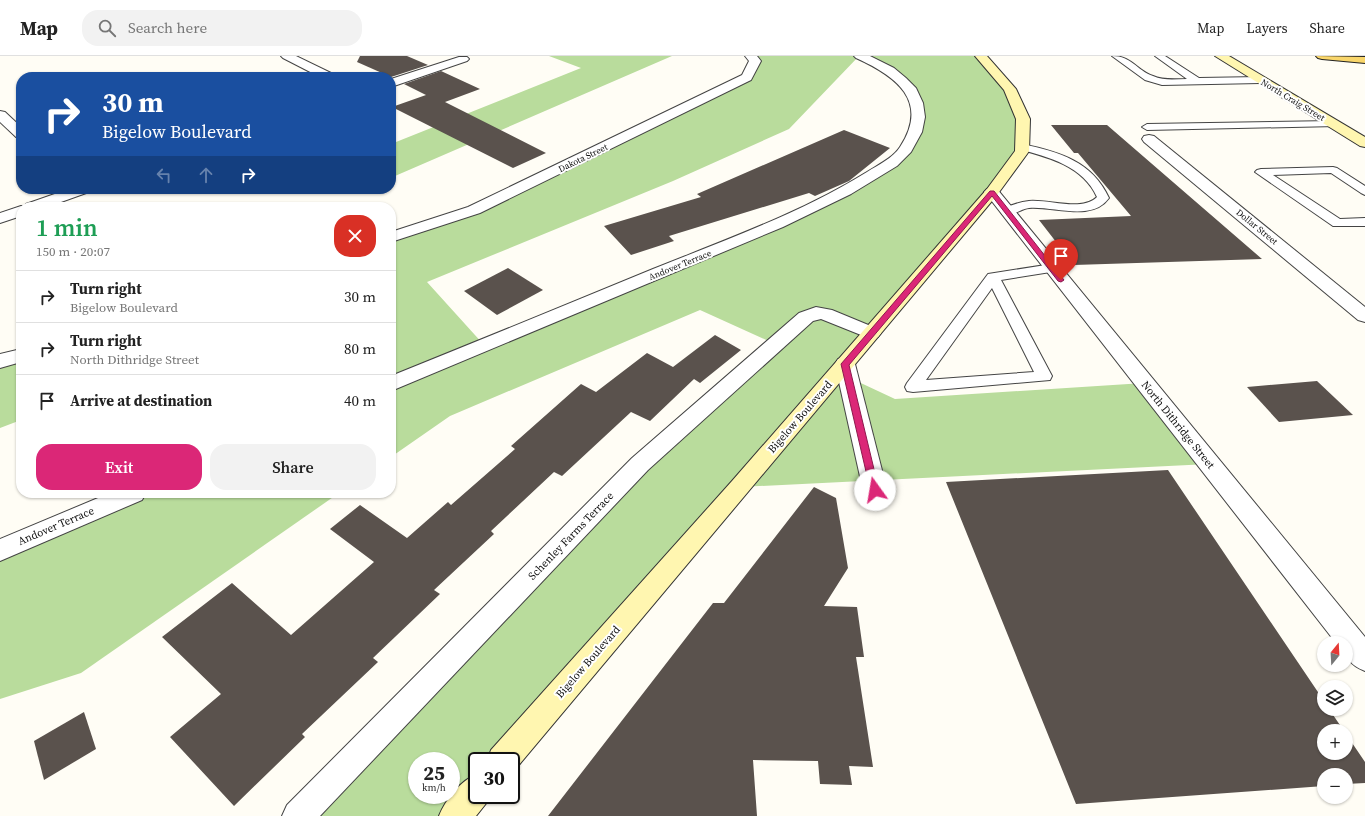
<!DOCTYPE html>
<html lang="en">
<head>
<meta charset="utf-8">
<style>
	:root { --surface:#fff; --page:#f2f2f2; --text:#222; --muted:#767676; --line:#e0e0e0; --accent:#db2777 }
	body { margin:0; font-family:"Source Serif 4",serif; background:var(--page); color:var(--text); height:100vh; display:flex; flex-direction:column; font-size:15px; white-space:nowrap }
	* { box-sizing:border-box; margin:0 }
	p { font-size:13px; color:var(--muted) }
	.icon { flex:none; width:22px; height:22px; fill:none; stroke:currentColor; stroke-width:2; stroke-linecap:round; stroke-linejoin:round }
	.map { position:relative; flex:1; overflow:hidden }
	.panel { position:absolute; left:16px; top:146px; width:380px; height:296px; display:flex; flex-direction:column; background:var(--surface); border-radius:16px; box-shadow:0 1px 3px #0004 }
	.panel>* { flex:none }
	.hud { position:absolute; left:16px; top:16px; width:380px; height:122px; border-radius:16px; box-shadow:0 1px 3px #0004; background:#1a4fa0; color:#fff; overflow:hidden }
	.needle { width:26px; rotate:18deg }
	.buttons { position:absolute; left:1317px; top:580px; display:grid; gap:8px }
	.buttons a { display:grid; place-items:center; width:36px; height:36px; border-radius:50%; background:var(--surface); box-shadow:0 1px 3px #0004; font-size:20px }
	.speed { position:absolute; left:408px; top:696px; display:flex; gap:8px; font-size:20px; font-weight:700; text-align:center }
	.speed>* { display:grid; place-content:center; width:52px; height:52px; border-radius:50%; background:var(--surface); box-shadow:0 1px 3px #0004; line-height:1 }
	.speed small { font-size:10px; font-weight:400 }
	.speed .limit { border:2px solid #111; border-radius:6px; background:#fff; color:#111 }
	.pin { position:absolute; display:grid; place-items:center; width:34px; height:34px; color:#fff; margin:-41px -17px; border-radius:50% 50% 50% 0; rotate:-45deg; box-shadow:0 0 4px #0007 }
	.pin .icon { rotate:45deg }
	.me { position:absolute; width:44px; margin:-22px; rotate:347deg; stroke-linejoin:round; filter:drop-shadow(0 0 3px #0008) }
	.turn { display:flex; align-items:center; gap:14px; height:84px; padding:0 20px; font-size:18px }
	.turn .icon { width:52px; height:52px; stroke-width:2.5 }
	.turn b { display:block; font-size:28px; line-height:34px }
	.lanes { display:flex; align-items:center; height:38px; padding:0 20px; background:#0003; justify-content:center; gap:20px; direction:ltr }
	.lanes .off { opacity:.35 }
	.round { display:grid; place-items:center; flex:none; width:42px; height:42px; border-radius:16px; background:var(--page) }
	.summary { display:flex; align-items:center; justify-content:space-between; height:68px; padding:0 20px }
	h1 { font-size:24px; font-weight:600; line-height:30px; color:#1e9e55 }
	.primary-button { display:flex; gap:8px; margin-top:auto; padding:8px 20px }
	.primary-button a { flex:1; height:46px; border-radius:16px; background:var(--accent); color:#fff; font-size:16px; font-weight:600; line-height:46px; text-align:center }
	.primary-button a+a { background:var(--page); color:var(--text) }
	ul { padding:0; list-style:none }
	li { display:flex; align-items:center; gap:12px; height:52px; padding:0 20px; border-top:1px solid var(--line) }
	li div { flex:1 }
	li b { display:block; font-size:15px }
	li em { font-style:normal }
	header { display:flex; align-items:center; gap:24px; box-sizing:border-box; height:56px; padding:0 20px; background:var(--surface); border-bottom:1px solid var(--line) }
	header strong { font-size:19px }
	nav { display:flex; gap:22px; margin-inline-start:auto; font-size:14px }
	.search { width:280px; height:36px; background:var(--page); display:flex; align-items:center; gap:10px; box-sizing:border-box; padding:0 14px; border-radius:16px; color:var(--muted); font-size:15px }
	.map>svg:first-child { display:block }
	.forest { fill:#b9dc9c; fill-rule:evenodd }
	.building { fill:#5a524d }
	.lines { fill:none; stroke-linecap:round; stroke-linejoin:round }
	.lane-casing { stroke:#444; stroke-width:2 }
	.street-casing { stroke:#444; stroke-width:2 }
	.secondary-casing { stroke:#333; stroke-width:2 }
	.primary-casing { stroke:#222; stroke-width:2 }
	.lane { fill:#fff; fill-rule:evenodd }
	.street { fill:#fff; fill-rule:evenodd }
	.secondary { fill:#fff6b0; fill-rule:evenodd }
	.primary { fill:#f9d66b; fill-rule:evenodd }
	.route { fill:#db2777; stroke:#8e194d }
	.labels { text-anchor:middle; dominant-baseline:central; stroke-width:4; stroke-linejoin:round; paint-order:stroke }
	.far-street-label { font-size:9px; fill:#111; stroke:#fff }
	.street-label { font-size:11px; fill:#111; stroke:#fff }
</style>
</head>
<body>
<header>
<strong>Map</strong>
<div class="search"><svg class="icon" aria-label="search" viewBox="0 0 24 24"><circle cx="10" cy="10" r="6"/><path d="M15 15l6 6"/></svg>Search here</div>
<nav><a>Map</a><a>Layers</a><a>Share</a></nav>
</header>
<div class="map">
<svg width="1365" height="760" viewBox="0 0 1365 760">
	<rect width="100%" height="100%" fill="#fffdf5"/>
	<g class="forest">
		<polygon points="549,0 672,0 395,120 391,118 391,88 581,12"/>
		<path d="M751 0H859L789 73 673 125 427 226 484 289 858 129 886 111 915 75V39L860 0H981L1023 63 1022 95 845 308 848 321 895 343 1144 327 1209 408 740 431 502 705H477V734L455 760H298L775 288 700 254 450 360 391 401V181L474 154 747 21ZM417 705H451V739H417Z"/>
		<polygon points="21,299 21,364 0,372 0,305"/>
		<polygon points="134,437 339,437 81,617 0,643 0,494"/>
	</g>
	<g class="building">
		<polygon points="360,0 407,0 428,9 391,21 357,6"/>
		<polygon points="441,15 480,33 445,46 546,97 513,112 392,51 426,39 404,28"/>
		<polygon points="1051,69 1107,69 1262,203 1074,209 1039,164 1131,160 1078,97 1074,97"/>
		<polygon points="844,74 890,92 849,125 815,140 809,137 669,180 674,185 631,199 604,170 701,141 697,138"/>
		<polygon points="508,212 543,234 497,259 464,235"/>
		<polygon points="715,279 741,294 700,327 694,323 650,365 631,356 562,420 554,416 491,475 494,478 434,534 440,538 373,602 378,606 302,678 305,681 234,750 170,681 221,638 162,581 232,527 291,579 374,506 330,473 360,449 407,482 448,446 451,449 515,393 511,390 581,328 596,336 647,297 673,311"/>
		<polygon points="1317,325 1353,359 1279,366 1247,331"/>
		<polygon points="1168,414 1324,645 1324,653 1329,653 1344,675 1324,675 1324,697 1346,697 1346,678 1365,706 1365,727 1346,728 1346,719 1324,719 1324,730 1076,748 946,426"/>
		<polygon points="814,431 836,442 848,512 824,550 857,551 864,601 856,601 873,711 849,710 852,729 820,728 818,705 753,704 757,760 548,760 713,547 724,547"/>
		<polygon points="84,656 96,693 44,724 34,685"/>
	</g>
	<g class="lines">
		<defs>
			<g id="lane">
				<path d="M1112 0C1132 0 1136 14 1153 20 1164 25 1176 23 1187 23L1155 0H1165L1199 22 1260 21 1265 24 1260 27 1162 29 1145 24Z"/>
				<polygon points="1333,65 1337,66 1338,68 1337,70 1147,74 1142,71 1147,68"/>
				<path d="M1022 88C1059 96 1092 105 1109 142 1092 166 1054 150 1029 152 1020 153 1012 161 1003 159L1001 156 1003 153C1011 149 1020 146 1029 145 1049 143 1082 156 1097 141 1083 110 1049 101 1018 93L1017 91Z"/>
				<polygon points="1333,111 1337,112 1365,130 1365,139 1361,137 1331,117 1273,119 1340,163 1365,162 1365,170 1333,170 1255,116 1257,114 1261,113"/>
				<path d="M1052 208 1057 209 1059 212 1057 215 1001 224 1052 320 1050 324 913 336 907 335 905 331 907 327 988 218ZM992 232 1034 316 926 324Z"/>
			</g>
			<g id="street">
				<polygon points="281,0 296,0 333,18 335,21 320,21 283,2"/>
				<polygon points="745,0 757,0 761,5 751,24 480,157 391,186 391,176 468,151 742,19 749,5"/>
				<path d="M854 0H870L894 12 906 22 916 32 923 47 925 61 922 76 911 96 897 110 851 138 783 171 391 335V320C478 285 566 249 653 213 725 184 801 157 867 116 878 109 893 102 900 91 930 45 896 20 856 2Z"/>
				<polygon points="459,1 467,1 469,3 467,5 391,31 391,23"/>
				<polygon points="0,55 5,56 21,71 21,82 16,81 0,66"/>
				<polygon points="1149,79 1154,80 1365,251 1365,266 1358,264 1144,86 1142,83 1144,80"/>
				<path d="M992 131 997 133 1365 581V615C1350 609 1346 603 1346 587H1336L987 139 984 136 987 133Z"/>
				<polygon points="69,133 92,133 89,136 47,151 24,151 26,148"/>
				<polygon points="21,150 24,151 21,151 21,160 0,167 0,157"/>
				<polygon points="816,251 832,254 878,273 881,277 878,281 871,283 821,263 813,265 648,414 320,760 282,760 287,749 632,402 799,257"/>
				<polygon points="21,293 21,306 0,312 0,298"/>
				<polygon points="845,301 852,303 855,308 887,434 883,440 875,443 867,440 863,434 835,308 838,303"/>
				<polygon points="110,437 146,437 142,444 0,505 0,483"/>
			</g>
			<g id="secondary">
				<polygon points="975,0 987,0 1016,33 1030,63 1029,95 1027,98 997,139 513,716 511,717 511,705 487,705 491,694 732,425 987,133 1015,95 1016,63 1004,34"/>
				<polygon points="1215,0 1229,0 1365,81 1365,91 1360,90"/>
				<path d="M477 718V739H491L488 745 476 760H439C446 743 460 725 477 718Z"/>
			</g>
			<polygon id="primary" points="1316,0 1365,1 1365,7 1322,3 1318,2"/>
		</defs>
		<use href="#lane" class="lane-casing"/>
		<use href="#street" class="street-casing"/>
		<use href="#secondary" class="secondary-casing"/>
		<use href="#primary" class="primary-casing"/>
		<use href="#lane" class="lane"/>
		<use href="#street" class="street"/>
		<use href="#secondary" class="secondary"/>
		<use href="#primary" class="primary"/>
	</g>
	<polygon class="route" points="990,135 994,135 1064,224 1061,226 1058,225 992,140 849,309 879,434 878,437 871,437 841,308"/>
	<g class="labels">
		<g class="far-street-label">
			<text transform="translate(1293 44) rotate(31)">North Craig Street</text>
			<text transform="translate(583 102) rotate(-26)">Dakota Street</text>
			<text transform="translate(1257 171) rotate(39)">Dollar Street</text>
			<text transform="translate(680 209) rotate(-22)">Andover Terrace</text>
		</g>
		<g class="street-label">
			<text transform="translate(800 361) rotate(-49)">Bigelow Boulevard</text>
			<text transform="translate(1178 369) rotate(51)">North Dithridge Street</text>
			<text transform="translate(56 470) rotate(-23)">Andover Terrace</text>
			<text transform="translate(571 480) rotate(-46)">Schenley Farms Terrace</text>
			<text transform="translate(588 606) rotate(-49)">Bigelow Boulevard</text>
		</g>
	</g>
</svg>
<div class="buttons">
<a><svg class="needle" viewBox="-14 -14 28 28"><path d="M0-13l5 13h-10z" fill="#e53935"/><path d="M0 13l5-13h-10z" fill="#767676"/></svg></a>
<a><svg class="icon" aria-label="layers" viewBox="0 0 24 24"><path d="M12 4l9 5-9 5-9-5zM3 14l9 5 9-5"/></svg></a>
<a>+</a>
<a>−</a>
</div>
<div class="speed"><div>25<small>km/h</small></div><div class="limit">30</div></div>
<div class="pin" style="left:1061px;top:224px;background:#d93025"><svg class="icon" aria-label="arrive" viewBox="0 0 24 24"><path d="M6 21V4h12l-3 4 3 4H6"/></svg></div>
<svg class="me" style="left:875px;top:434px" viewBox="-20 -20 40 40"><circle r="19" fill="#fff"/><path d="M0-13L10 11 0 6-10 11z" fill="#db2777"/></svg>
<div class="hud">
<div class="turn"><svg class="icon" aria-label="right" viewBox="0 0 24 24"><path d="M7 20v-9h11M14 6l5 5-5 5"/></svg><div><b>30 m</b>Bigelow Boulevard</div></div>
<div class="lanes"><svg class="icon off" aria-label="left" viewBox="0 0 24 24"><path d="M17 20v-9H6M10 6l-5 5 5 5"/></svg><svg class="icon off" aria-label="ahead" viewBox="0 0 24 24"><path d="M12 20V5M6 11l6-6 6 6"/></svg><svg class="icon" aria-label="right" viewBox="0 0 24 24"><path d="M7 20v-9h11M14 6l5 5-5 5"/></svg></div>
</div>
<section class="panel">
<div class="summary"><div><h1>1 min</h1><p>150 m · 20:07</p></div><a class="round" style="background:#d93025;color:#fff"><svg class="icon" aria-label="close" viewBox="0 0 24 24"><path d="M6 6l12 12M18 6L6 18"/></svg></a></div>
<ul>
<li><svg class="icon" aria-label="right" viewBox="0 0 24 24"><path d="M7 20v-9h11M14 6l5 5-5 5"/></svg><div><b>Turn right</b><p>Bigelow Boulevard</p></div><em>30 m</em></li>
<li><svg class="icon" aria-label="right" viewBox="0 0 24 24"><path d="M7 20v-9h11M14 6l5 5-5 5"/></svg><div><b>Turn right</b><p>North Dithridge Street</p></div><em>80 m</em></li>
<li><svg class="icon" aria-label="arrive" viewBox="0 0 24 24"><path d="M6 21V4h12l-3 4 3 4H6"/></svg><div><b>Arrive at destination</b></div><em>40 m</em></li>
</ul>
<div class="primary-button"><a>Exit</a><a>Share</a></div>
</section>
</div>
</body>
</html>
